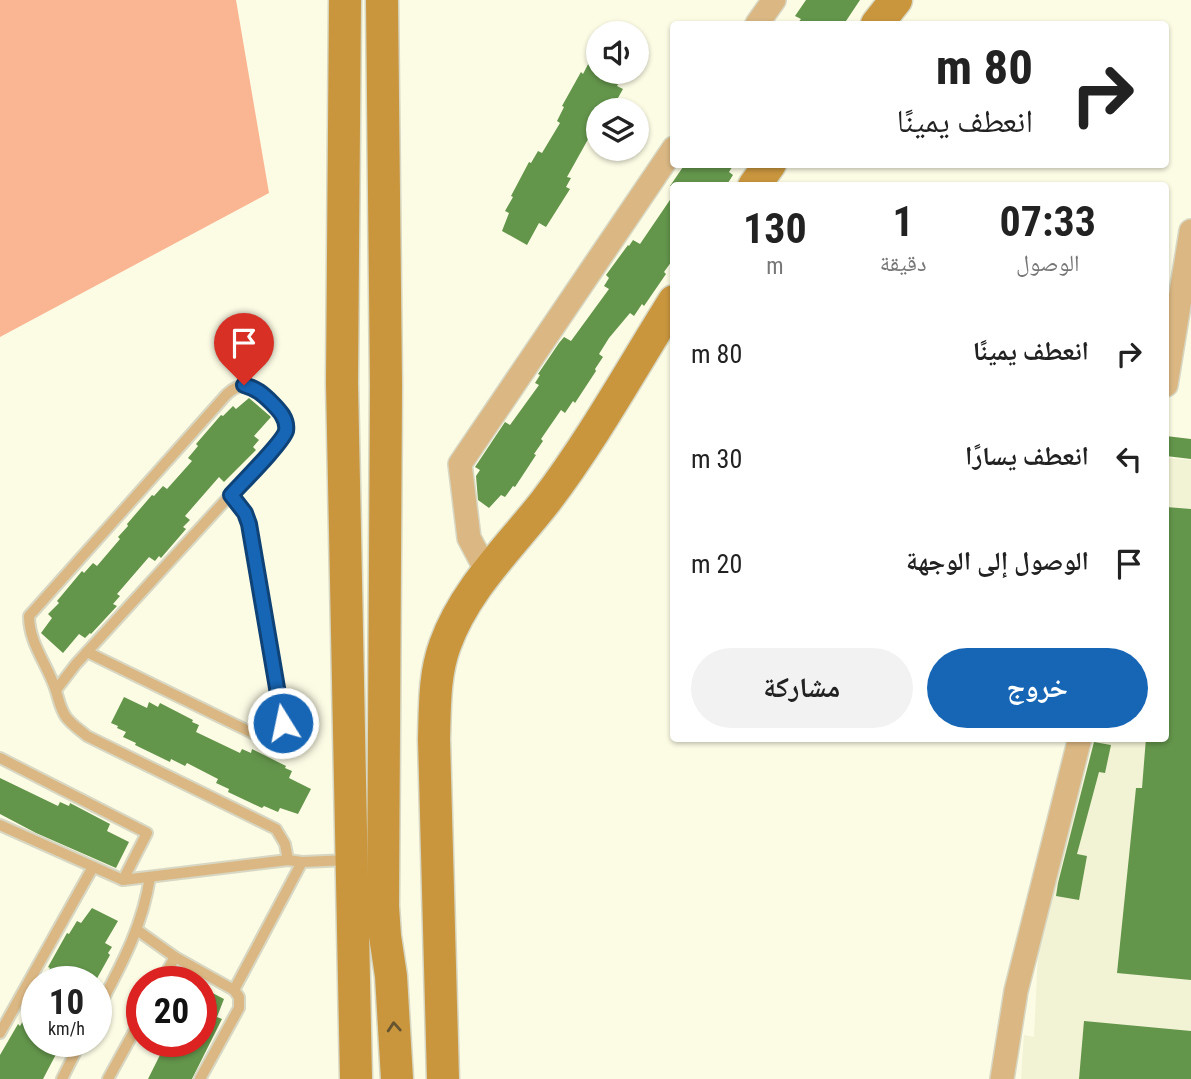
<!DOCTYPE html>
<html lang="ar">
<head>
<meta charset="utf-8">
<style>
	:root { --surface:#fff; --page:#f2f2f2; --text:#222; --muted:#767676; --accent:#1766b5 }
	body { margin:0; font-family:"Roboto Condensed","Noto Naskh Arabic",sans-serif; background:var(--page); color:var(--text); direction:rtl; height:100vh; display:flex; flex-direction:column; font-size:26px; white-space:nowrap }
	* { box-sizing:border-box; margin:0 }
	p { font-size:23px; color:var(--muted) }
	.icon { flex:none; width:38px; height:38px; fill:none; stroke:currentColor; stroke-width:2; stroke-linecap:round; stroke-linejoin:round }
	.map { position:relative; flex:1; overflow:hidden; direction:ltr }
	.details { position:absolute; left:670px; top:182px; width:499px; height:560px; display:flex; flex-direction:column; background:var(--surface); border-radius:7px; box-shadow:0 2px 5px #0004; direction:rtl }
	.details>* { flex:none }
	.hud { position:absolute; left:670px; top:21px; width:499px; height:147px; border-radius:7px; box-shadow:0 2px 5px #0004; direction:rtl; background:#fff; color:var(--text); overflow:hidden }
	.controls { position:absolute; left:586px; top:21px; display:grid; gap:14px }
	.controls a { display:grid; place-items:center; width:63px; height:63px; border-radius:50%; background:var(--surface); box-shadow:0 2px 5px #0004; font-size:35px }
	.speed { position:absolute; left:21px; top:966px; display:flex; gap:14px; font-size:35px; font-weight:700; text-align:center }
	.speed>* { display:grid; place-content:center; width:91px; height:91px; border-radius:50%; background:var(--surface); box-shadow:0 2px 5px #0004; line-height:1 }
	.speed small { font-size:18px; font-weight:400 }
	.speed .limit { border:10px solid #d22; background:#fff; color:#111 }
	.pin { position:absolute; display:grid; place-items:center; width:60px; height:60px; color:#fff; margin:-72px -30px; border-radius:50% 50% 50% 0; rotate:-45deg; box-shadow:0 0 7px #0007 }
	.pin .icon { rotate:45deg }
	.me { position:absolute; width:77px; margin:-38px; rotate:350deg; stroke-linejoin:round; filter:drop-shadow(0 0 5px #0008) }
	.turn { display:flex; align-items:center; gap:24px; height:147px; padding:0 21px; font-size:32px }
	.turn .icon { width:91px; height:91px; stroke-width:2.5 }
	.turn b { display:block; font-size:49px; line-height:60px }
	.eta { display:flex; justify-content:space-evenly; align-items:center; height:119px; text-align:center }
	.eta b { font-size:42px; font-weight:700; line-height:49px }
	.primary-button { display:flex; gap:14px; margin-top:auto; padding:14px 21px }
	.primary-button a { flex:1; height:80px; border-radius:42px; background:var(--accent); color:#fff; font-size:28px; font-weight:700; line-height:80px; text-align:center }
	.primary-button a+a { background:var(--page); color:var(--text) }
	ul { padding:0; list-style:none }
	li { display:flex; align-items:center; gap:21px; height:105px; padding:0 21px }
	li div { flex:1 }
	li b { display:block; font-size:26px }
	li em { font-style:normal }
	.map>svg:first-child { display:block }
	.built { fill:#f2f2d4 }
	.green { fill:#fab693 }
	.building { fill:#63954b }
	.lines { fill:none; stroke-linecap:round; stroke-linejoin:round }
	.lane-casing { stroke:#d7d7c3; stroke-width:14 }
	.street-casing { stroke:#d7d7c3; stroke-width:26 }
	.secondary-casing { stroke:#d7d7c3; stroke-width:35 }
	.lane { stroke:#dbb883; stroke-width:10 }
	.street { stroke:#dbb883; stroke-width:23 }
	.secondary { stroke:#c9963e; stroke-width:32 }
	.oneway { stroke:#665430 }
	.route-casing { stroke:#0f4276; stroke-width:18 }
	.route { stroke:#1766b5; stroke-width:12 }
</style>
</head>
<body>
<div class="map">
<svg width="1191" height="1079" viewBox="0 0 1191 1079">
	<rect width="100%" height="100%" fill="#fcfce5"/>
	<polygon class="built" points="1166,458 1191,460 1191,1079 1021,1079 1024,1035 1034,1037 1039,932 1089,761 1093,739 1166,738"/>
	<polygon class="green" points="0,0 236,0 269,193 0,337"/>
	<g class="building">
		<polygon points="806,0 860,0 844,24 797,24 801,19 795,16"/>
		<polygon points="598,45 598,72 625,72 617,86 623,89 614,105 611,103 607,110 598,110 598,137 591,134 567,177 571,178 566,187 570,189 546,227 539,223 527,245 502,231 509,213 505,211 513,197 511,196 529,162 531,163 538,151 542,153 560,123 557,121 564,107 562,106 581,72 583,74"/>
		<polygon points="685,164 734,164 729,172 733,175 726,186 670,186"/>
		<polygon points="674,194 674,258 664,272 666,274 644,306 642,304 634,316 630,313 609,338 599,354 603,357 595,369 596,371 575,403 573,401 565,413 561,410 541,439 543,441 534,454 536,455 515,487 513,486 505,497 501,495 489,508 478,500 476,476 480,470 475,467 505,422 510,425 539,385 535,383 540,375 538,374 559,343 564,337 571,341 609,289 604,286 609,278 606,275 628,245 629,246 633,240 640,244"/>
		<polygon points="249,398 271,417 254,436 259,440 253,447 256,450 224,482 219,477 185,516 190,520 183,527 186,529 161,558 159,556 155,561 149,557 117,594 120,596 113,604 117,606 91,634 90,633 85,638 79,634 63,653 41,633 52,618 48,614 59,603 57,601 82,571 84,573 93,563 97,566 120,539 118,537 128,526 127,524 152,495 154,496 163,486 167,489 192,461 188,458 198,446 196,444 221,415 223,416 233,406 236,409"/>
		<polygon points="1166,436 1191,439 1191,459 1166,456"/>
		<polygon points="1166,507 1191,509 1191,980 1117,973 1136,788 1142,788 1146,738 1166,738"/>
		<polygon points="124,697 147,708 149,702 158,707 160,703 193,720 192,722 199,725 196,732 240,753 242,749 251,753 252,749 286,766 285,768 292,771 289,778 311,789 298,814 280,808 278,812 264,806 262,808 228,792 229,789 216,783 218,779 187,763 185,766 171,759 170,762 135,745 136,743 123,737 126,732 117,728 118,726 111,723"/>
		<polygon points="1094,742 1111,745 1105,773 1099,772 1077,854 1087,856 1079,900 1056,896 1058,883"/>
		<polygon points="0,778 58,806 60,802 69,806 70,803 110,824 107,831 129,842 116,868 36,833 0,814"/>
		<polygon points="92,908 118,921 105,943 112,947 108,953 110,955 95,982 42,982 50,968 48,967 67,933 69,934 77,921 81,923"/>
		<polygon points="201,987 224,999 217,1017 222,1019 192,1079 148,1079 160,1055 157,1053 163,1041 201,1041"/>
		<polygon points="37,996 37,1041 63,1041 43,1079 0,1079 0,1055 18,1024 20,1026"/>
		<polygon points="1084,1021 1191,1031 1191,1079 1079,1079"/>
	</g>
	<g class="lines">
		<defs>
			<g id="lane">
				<polyline points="87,652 275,744 280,735 283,723 249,524 245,513 231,495"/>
				<path d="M56 690 76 664 276 445C280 441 285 436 286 431 288 419 278 409 271 402 256 388 244 378 227 394L29 616C29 644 48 665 56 691 59 700 60 708 66 717 71 724 80 730 87 736L276 829 285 844 288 860"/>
				<polyline points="0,758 147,833 123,880"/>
				<polyline points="0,825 123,880 288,860 302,862 349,860"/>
				<polyline points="137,930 175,957 234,990 239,997 239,1008 200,1079"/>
				<polyline points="161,982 175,957"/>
				<polyline points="234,990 302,862"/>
				<path d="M96 1013C120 967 142 929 150 877"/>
				<polyline points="0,1033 93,867"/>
				<polyline points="62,1079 81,1041"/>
				<polyline points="108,1079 142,1017"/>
			</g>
			<g id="street">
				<polyline points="757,24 774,0"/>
				<polyline points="1166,385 1191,231"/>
				<polyline points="487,572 469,538 460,464 674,148"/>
				<polyline points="1002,1079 1016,991 1080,738"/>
			</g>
			<g id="secondary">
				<polyline points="345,0 342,383 356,1079"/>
				<polyline points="382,0 386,386 383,906 385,936 391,976 397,1079"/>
				<polyline points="877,24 896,0"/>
				<polyline points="754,186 770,164"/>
				<path d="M443 1079 434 739C435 707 434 675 445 645 465 589 509 548 545 502 593 439 632 368 674 301"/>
			</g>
		</defs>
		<use href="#lane" class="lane-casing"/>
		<use href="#street" class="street-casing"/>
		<use href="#secondary" class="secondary-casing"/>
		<use href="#lane" class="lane"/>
		<use href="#street" class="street"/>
		<use href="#secondary" class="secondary"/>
	</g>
	<defs><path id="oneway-chevron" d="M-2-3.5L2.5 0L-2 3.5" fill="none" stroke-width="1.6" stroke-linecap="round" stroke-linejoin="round" transform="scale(1.75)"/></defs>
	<use class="oneway" href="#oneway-chevron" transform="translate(394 1027) rotate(-94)"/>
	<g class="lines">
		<defs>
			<path id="route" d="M244 385C257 389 262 393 272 403 279 410 288 419 286 431 283 442 241 484 231 495L245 513 249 524 283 723"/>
		</defs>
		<use href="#route" class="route-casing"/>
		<use href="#route" class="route"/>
	</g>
</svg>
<div class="controls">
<a><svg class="icon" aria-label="sound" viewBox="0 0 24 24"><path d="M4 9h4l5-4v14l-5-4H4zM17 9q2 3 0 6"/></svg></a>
<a><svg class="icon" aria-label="layers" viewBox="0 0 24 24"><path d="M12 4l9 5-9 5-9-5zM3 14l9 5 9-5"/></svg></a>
</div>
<div class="speed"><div>10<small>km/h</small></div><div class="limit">20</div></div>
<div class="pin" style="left:244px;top:385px;background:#d93025"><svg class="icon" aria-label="arrive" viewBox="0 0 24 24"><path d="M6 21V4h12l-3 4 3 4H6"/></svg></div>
<svg class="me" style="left:283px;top:723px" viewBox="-20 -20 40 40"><circle r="17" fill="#1766b5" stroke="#fff" stroke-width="3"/><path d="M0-11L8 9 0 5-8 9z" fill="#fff"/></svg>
<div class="hud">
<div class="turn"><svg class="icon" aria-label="right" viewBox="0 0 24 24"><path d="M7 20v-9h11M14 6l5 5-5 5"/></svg><div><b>80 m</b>انعطف يمينًا</div></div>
</div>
<section class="details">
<div class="eta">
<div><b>07:33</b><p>الوصول</p></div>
<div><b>1</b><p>دقيقة</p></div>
<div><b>130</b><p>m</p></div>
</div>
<ul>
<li><svg class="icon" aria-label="right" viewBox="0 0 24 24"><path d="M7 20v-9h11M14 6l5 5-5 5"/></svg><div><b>انعطف يمينًا</b></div><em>80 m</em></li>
<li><svg class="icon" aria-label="left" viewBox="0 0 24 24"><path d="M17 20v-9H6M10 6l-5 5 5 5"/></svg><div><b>انعطف يسارًا</b></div><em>30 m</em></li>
<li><svg class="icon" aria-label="arrive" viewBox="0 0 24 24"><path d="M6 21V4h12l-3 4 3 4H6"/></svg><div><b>الوصول إلى الوجهة</b></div><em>20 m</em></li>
</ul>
<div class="primary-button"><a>خروج</a><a>مشاركة</a></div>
</section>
</div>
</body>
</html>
